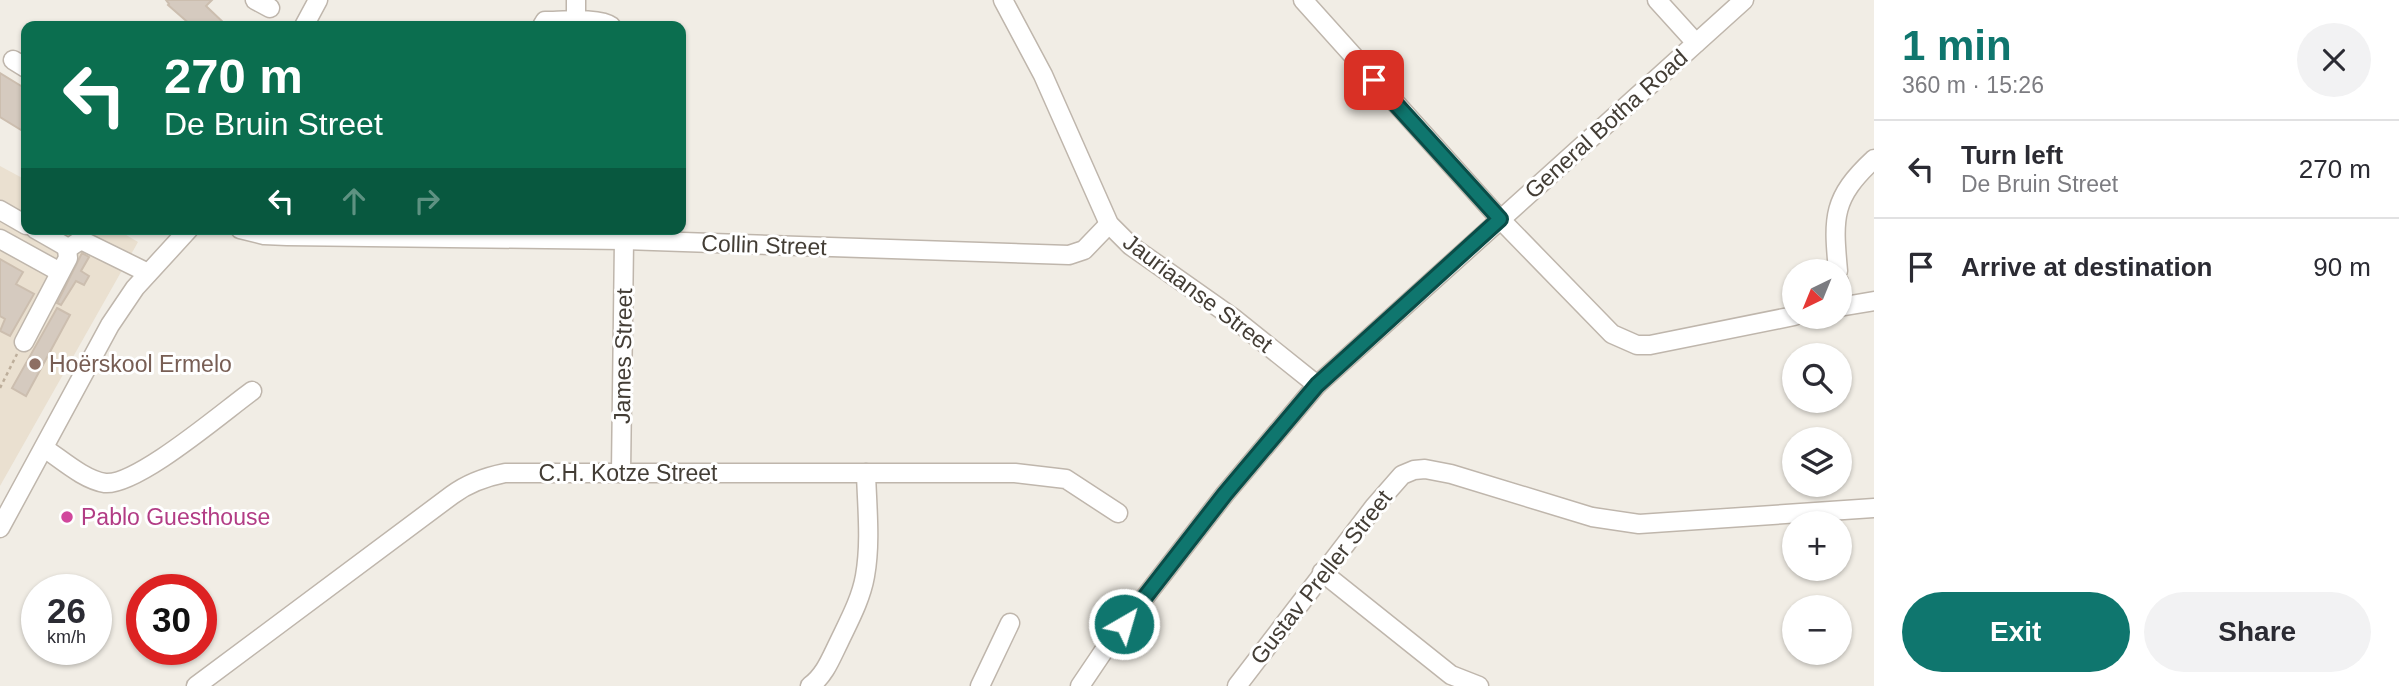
<!DOCTYPE html>
<html lang="en">
<head>
<meta charset="utf-8">
<style>
	:root { --surface:#fff; --page:#f2f2f3; --text:#2b2b33; --muted:#7c7c81; --line:#e1e1e2; --accent:#0f766e }
	body { margin:0; font-family:Arial,sans-serif; background:var(--page); color:var(--text); height:100vh; display:flex; flex-direction:column; font-size:26px; white-space:nowrap }
	* { box-sizing:border-box; margin:0 }
	p { font-size:23px; color:var(--muted) }
	.icon { flex:none; width:38px; height:38px; fill:none; stroke:currentColor; stroke-width:2; stroke-linecap:round; stroke-linejoin:round }
	.map { position:relative; flex:1; overflow:hidden }
	.sheet { display:flex; flex-direction:column; background:var(--surface); width:525px }
	.sheet>* { flex:none }
	.guide { position:absolute; left:21px; top:21px; width:665px; height:214px; border-radius:14px; box-shadow:0 2px 5px #0004; background:#0b6e4f; color:#fff; overflow:hidden }
	.needle { width:46px; rotate:223deg }
	.tools { position:absolute; left:1782px; top:259px; display:grid; gap:14px }
	.tools a { display:grid; place-items:center; width:70px; height:70px; border-radius:50%; background:var(--surface); box-shadow:0 2px 5px #0004; font-size:35px }
	.speed { position:absolute; left:21px; top:574px; display:flex; gap:14px; font-size:35px; font-weight:700; text-align:center }
	.speed>* { display:grid; place-content:center; width:91px; height:91px; border-radius:50%; background:var(--surface); box-shadow:0 2px 5px #0004; line-height:1 }
	.speed small { font-size:18px; font-weight:400 }
	.speed .limit { border:10px solid #d22; background:#fff; color:#111 }
	.pin { position:absolute; display:grid; place-items:center; width:60px; height:60px; color:#fff; margin:-30px; border-radius:14px; box-shadow:0 4px 10px #0006 }
	.me { position:absolute; width:77px; margin:-38px; rotate:38deg; stroke-linejoin:round; filter:drop-shadow(0 0 5px #0008) }
	.turn { display:flex; align-items:center; gap:24px; height:147px; padding:0 28px; font-size:32px }
	.turn .icon { width:91px; height:91px; stroke-width:2.5 }
	.turn b { display:block; font-size:49px; line-height:60px }
	.lanes { display:flex; align-items:center; height:66px; padding:0 28px; background:#0003; justify-content:center; gap:35px; direction:ltr }
	.lanes .off { opacity:.35 }
	.round { display:grid; place-items:center; flex:none; width:74px; height:74px; border-radius:37px; background:var(--page) }
	.headline { display:flex; align-items:center; justify-content:space-between; height:119px; padding:0 28px }
	h1 { font-size:42px; font-weight:700; line-height:52px; color:var(--accent) }
	.primary-button { display:flex; gap:14px; margin-top:auto; padding:14px 28px }
	.primary-button a { flex:1; height:80px; border-radius:42px; background:var(--accent); color:#fff; font-size:28px; font-weight:700; line-height:80px; text-align:center }
	.primary-button a+a { background:var(--page); color:var(--text) }
	ul { padding:0; list-style:none }
	li { display:flex; align-items:center; gap:21px; height:98px; padding:0 28px; border-top:2px solid var(--line) }
	li div { flex:1 }
	li b { display:block; font-size:26px }
	li em { font-style:normal }
	main { display:flex; flex:1; min-height:0 }
	.map>svg:first-child { display:block }
	.education { fill:#eae0d0 }
	.building { fill:#d5cabf; stroke:#ccbeaf; stroke-width:2 }
	.lines { fill:none; stroke-linecap:round; stroke-linejoin:round }
	.minor-casing { stroke:#bfb6ac; stroke-width:21 }
	.path { stroke:#bdae9b; stroke-width:2.5; stroke-dasharray:3.5 3.5; stroke-linecap:butt }
	.minor { stroke:#fff; stroke-width:18 }
	.route-casing { stroke:#0a4d48; stroke-width:18 }
	.route { stroke:#0f766e; stroke-width:12 }
	.education-dot { fill:#8d6e63; stroke:#fff; stroke-width:2.5 }
	.hotel-dot { fill:#d1479c; stroke:#fff; stroke-width:2.5 }
	.labels { text-anchor:middle; dominant-baseline:central; stroke-width:6; stroke-linejoin:round; paint-order:stroke }
	.street-label { font-size:23px; fill:#433d35; stroke:#fff }
	.education-label { font-size:23px; fill:#785e54; stroke:#fff; text-anchor:start }
	.hotel-label { font-size:23px; fill:#b23c85; stroke:#fff; text-anchor:start }
</style>
</head>
<body>
<main>
<div class="map">
<svg width="1874" height="686" viewBox="0 0 1874 686">
	<rect width="100%" height="100%" fill="#f1ede5"/>
	<polygon class="education" points="0,166 26,180 26,229 116,229 138,242 0,486"/>
	<g class="building">
		<polygon points="166,0 212,0 206,6 227,26 192,26 168,5 169,4"/>
		<polygon points="0,73 26,89 26,133 0,117"/>
		<polygon points="82,253 89,257 81,271 89,276 84,285 76,281 61,305 57,303"/>
		<polygon points="0,259 23,272 16,284 34,294 10,336 0,331 5,319 0,316"/>
		<polygon points="57,308 70,315 26,396 12,388"/>
	</g>
	<g class="lines">
		<defs>
			<g id="minor">
				<polyline points="255,0 270,8"/>
				<polyline points="576,0 576,21"/>
				<polyline points="1003,0 1043,75 1109,224 1131,246 1232,317 1317,385"/>
				<polyline points="1303,0 1500,219 1612,334 1637,345 1650,345 1794,316"/>
				<polyline points="1657,0 1696,43"/>
				<polyline points="304,26 318,0"/>
				<path d="M542 26 545 21C561 21 600 17 611 26"/>
				<polyline points="13,60 26,68"/>
				<polyline points="0,210 26,225"/>
				<polyline points="240,229 264,235 287,236 624,240 1069,255 1084,250 1109,224"/>
				<polyline points="0,239 60,272"/>
				<polyline points="67,249 81,240 148,273"/>
				<path d="M1838 271C1833 217 1832 198 1874 159"/>
				<polyline points="1839,282 1842,306"/>
				<polyline points="1839,307 1874,301"/>
				<polyline points="24,342 68,258 67,249 63,245 35,229"/>
				<path d="M44 448C61 459 84 480 105 483 137 486 223 412 252 391"/>
				<polyline points="621,473 624,240"/>
				<polyline points="0,528 110,325 135,288 189,229"/>
				<polyline points="1322,572 1451,675 1479,686"/>
				<path d="M196 686 452 495C468 483 485 477 505 473H1015L1066 479 1118 513"/>
				<path d="M810 686C825 675 831 658 839 642 849 621 861 599 865 576 871 542 867 507 866 473"/>
				<polyline points="980,686 1010,623"/>
				<polyline points="1080,686 1107,646 1225,494 1317,385 1744,0"/>
				<polyline points="1237,686 1374,507 1402,475 1414,470 1425,469 1451,474 1592,517 1639,524 1874,508"/>
			</g>
		</defs>
		<use href="#minor" class="minor-casing"/>
		<polyline class="path" points="0,388 17,354"/>
		<use href="#minor" class="minor"/>
	</g>
	<g class="lines">
		<defs>
			<polyline id="route" points="1124,624 1225,494 1317,385 1500,219 1374,80"/>
		</defs>
		<use href="#route" class="route-casing"/>
		<use href="#route" class="route"/>
	</g>
	<circle class="education-dot" cx="35" cy="364" r="7"/>
	<circle class="hotel-dot" cx="67" cy="517" r="7"/>
	<g class="labels">
		<g class="street-label">
			<text transform="translate(1606 124) rotate(-42)">General Botha Road</text>
			<text transform="translate(764 245) rotate(2)">Collin Street</text>
			<text transform="translate(1198 293) rotate(37)">Jauriaanse Street</text>
			<text transform="translate(623 356) rotate(-89)">James Street</text>
			<text x="628" y="473">C.H. Kotze Street</text>
			<text transform="translate(1321 577) rotate(-52)">Gustav Preller Street</text>
		</g>
		<g class="education-label">
			<text x="49" y="364">Hoërskool Ermelo</text>
		</g>
		<g class="hotel-label">
			<text x="81" y="517">Pablo Guesthouse</text>
		</g>
	</g>
</svg>
<div class="tools">
<a><svg class="needle" viewBox="-14 -14 28 28"><path d="M0-13l5 13h-10z" fill="#e53935"/><path d="M0 13l5-13h-10z" fill="#7c7c81"/></svg></a>
<a><svg class="icon" aria-label="search" viewBox="0 0 24 24"><circle cx="10" cy="10" r="6"/><path d="M15 15l6 6"/></svg></a>
<a><svg class="icon" aria-label="layers" viewBox="0 0 24 24"><path d="M12 4l9 5-9 5-9-5zM3 14l9 5 9-5"/></svg></a>
<a>+</a>
<a>−</a>
</div>
<div class="speed"><div>26<small>km/h</small></div><div class="limit">30</div></div>
<div class="pin" style="left:1374px;top:80px;background:#d93025"><svg class="icon" aria-label="arrive" viewBox="0 0 24 24"><path d="M6 21V4h12l-3 4 3 4H6"/></svg></div>
<svg class="me" style="left:1124px;top:624px" viewBox="-20 -20 40 40"><circle r="17" fill="#0f766e" stroke="#fff" stroke-width="3"/><path d="M0-11L8 9 0 5-8 9z" fill="#fff"/></svg>
<div class="guide">
<div class="turn"><svg class="icon" aria-label="left" viewBox="0 0 24 24"><path d="M17 20v-9H6M10 6l-5 5 5 5"/></svg><div><b>270 m</b>De Bruin Street</div></div>
<div class="lanes"><svg class="icon" aria-label="left" viewBox="0 0 24 24"><path d="M17 20v-9H6M10 6l-5 5 5 5"/></svg><svg class="icon off" aria-label="ahead" viewBox="0 0 24 24"><path d="M12 20V5M6 11l6-6 6 6"/></svg><svg class="icon off" aria-label="right" viewBox="0 0 24 24"><path d="M7 20v-9h11M14 6l5 5-5 5"/></svg></div>
</div>
</div>
<section class="sheet">
<div class="headline"><div><h1>1 min</h1><p>360 m · 15:26</p></div><a class="round"><svg class="icon" aria-label="close" viewBox="0 0 24 24"><path d="M6 6l12 12M18 6L6 18"/></svg></a></div>
<ul>
<li><svg class="icon" aria-label="left" viewBox="0 0 24 24"><path d="M17 20v-9H6M10 6l-5 5 5 5"/></svg><div><b>Turn left</b><p>De Bruin Street</p></div><em>270 m</em></li>
<li><svg class="icon" aria-label="arrive" viewBox="0 0 24 24"><path d="M6 21V4h12l-3 4 3 4H6"/></svg><div><b>Arrive at destination</b></div><em>90 m</em></li>
</ul>
<div class="primary-button"><a>Exit</a><a>Share</a></div>
</section>
</main>
</body>
</html>
